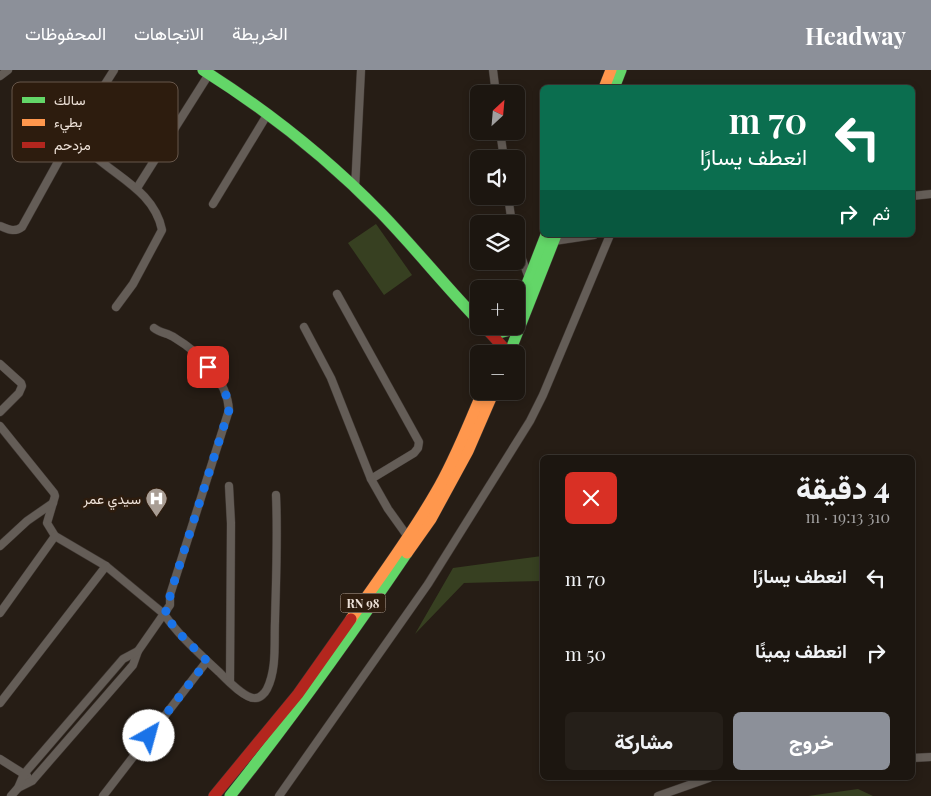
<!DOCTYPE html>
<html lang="ar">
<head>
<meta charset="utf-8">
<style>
	:root { --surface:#1c1610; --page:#251f19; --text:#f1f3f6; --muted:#a09f9f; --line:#3a3530; --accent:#8c9099 }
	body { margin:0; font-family:"Playfair Display",Vazirmatn,serif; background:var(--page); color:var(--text); direction:rtl; height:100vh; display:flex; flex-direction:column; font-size:19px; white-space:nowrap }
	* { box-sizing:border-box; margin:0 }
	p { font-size:16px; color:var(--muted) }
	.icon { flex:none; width:28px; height:28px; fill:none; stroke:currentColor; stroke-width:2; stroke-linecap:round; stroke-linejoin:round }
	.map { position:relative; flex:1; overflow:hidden; direction:ltr }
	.drawer { position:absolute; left:540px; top:385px; width:375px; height:325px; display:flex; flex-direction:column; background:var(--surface); border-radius:8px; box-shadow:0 2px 8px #0003,0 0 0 1px var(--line); direction:rtl }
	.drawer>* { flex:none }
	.top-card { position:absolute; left:540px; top:15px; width:375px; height:152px; border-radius:8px; box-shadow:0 2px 8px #0003,0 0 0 1px var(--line); direction:rtl; background:#0b6e4f; color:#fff; overflow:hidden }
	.needle { width:32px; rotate:26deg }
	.fabs { position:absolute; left:470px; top:15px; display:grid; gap:10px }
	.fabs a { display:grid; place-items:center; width:55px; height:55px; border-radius:8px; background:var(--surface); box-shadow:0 2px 8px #0003,0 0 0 1px var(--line); font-size:25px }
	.pin { position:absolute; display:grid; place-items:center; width:42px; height:42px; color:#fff; margin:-21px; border-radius:10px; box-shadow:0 2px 8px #0006 }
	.me { position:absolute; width:55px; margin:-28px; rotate:38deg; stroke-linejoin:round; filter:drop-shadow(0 0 4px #0008) }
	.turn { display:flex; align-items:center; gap:18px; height:105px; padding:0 25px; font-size:22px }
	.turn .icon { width:65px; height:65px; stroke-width:2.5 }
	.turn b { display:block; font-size:35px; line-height:42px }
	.then { display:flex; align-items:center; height:48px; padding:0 25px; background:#0003; gap:10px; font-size:19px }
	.round { display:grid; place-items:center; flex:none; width:52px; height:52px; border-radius:8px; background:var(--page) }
	.head { display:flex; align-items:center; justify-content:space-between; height:85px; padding:0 25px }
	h1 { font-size:30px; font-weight:800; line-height:38px }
	.action { display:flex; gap:10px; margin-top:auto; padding:10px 25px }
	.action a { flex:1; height:58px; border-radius:8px; background:var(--accent); color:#fff; font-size:20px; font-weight:800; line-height:58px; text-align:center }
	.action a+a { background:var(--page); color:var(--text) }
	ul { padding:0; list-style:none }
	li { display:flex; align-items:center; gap:15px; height:75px; padding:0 25px }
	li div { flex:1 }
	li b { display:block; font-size:19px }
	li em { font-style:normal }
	header { display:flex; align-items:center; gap:30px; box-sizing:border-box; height:70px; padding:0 25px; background:var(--accent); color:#fff }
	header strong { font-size:24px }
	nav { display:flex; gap:28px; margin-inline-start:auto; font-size:18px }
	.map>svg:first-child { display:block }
	.green { fill:#374021 }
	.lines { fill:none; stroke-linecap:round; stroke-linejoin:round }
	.street-casing { stroke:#3f3732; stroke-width:9 }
	.fast-casing { stroke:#3f3732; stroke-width:12 }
	.slow-casing { stroke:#3f3732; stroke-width:12 }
	.jam-casing { stroke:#3f3732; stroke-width:12 }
	.street { stroke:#645d57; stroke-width:8 }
	.fast { stroke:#63d668; stroke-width:11 }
	.slow { stroke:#ff974d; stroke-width:11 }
	.jam { stroke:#b3261e; stroke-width:11 }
	.route { stroke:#1a73e8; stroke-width:9; stroke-dasharray:0 16.2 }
	.labels { text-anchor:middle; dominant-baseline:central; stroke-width:5; stroke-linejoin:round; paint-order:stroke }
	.shield { fill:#2d1c0e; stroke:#b4a79c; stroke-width:1 }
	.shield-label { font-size:12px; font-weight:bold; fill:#eee2d9 }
	.poi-label { font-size:14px; fill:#eee2d9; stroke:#2d1c0e; text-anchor:end }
	.key { fill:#2d1c0e; stroke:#67574b; stroke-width:1 }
	.key-label { font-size:14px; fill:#eee2d9 }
</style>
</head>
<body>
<header>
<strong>Headway</strong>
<nav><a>الخريطة</a><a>الاتجاهات</a><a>المحفوظات</a></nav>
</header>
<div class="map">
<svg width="931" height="726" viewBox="0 0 931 726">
	<rect width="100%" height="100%" fill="#261d15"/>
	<g class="green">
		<polygon points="376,154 412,205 384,225 348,173"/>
		<polygon points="542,486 542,511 464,513 415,564 453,498"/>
		<polygon points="858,719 873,726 808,726"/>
	</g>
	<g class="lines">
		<defs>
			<g id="street">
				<polyline points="493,0 496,24"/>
				<polyline points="0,6 8,0"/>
				<polyline points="500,61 504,89"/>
				<path d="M74 63C82 72 89 82 98 89 123 110 155 125 162 160L133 214 116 237"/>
				<polyline points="137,118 209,4"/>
				<polyline points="355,119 361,0"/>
				<polyline points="508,126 512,154"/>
				<polyline points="912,126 931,124"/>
				<polyline points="213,134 267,45"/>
				<path d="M0 156C8 159 14 163 22 157L74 63 114 0"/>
				<polyline points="554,171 594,165"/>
				<polyline points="516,173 529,208"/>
				<polyline points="337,224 419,372 418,378 414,383 371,409"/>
				<polyline points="304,257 331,308 371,409 388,439 408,467"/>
				<polyline points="0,294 21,313 22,316 19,323 0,342"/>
				<path d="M0 356 54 423 55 426 47 453 55 466 106 496 164 544C179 566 200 584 219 602 226 609 246 630 256 628 260 628 265 623 267 619 277 599 274 573 275 551 276 509 278 467 276 425"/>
				<polyline points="229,416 231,453 230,612"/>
				<polyline points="0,476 27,451 53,433"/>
				<polyline points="0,543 55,466"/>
				<polyline points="0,633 106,496"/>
				<polyline points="912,688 931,687"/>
				<polyline points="0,689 27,706"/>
				<path d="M18 718 32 711 133 595 138 581 170 535V525L229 340C227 310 200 283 175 268 168 263 160 263 154 258"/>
				<polyline points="11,726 18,718 24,704 123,589 138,581"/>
				<polyline points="103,726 207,591"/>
				<polyline points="279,726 428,514 530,351 543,325 610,165"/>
				<polyline points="658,726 709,708"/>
			</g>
			<g id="fast">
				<path d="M203 0C268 41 328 89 381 143 415 178 445 216 479 251"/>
				<polyline points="614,18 621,0"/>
				<polyline points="516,242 546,165"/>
				<polyline points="488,261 499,263 510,260"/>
				<polyline points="509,284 556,165"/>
				<path d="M230 726C293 647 350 567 407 483"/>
			</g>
			<g id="slow">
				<polyline points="604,18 611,0"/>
				<polyline points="407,483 431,449 468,381 494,321"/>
				<path d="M351 549C380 507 411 466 436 422 455 390 468 355 483 321"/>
			</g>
			<g id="jam">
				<polyline points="484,256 503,277"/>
				<polyline points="214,726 298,624 351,549"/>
			</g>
		</defs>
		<use href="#street" class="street-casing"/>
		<use href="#fast" class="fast-casing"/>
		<use href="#slow" class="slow-casing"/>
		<use href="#jam" class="jam-casing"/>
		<use href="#street" class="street"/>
		<use href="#fast" class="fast"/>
		<use href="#slow" class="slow"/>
		<use href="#jam" class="jam"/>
	</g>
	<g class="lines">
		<polyline class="route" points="149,666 207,591 180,564 164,544 170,535 170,525 229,340 225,320 208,297"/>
	</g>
	<defs>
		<symbol id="hospital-pin" viewBox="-11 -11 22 30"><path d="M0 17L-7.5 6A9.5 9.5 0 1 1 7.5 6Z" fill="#a89d94" stroke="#2d1c0e"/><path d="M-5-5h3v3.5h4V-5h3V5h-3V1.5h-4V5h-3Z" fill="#fff"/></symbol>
	</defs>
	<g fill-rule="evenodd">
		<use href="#hospital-pin" x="144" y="416" width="25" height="34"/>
	</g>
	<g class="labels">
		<rect class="shield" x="340.5" y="523.5" width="45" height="19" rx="4"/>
		<g class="shield-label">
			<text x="363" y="533">RN 98</text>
		</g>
		<g class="poi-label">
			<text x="141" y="428">سيدي عمر</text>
		</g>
	</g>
	<rect x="12" y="12" width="166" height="80" rx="8" class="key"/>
	<rect x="22" y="27" width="23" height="6" fill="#63d668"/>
	<rect x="22" y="49" width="23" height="7" fill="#ff974d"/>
	<rect x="22" y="72" width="23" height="6" fill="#b3261e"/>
	<g class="key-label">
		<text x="54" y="35">سالك</text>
		<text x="54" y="57">بطيء</text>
		<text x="54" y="80">مزدحم</text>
	</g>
</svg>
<div class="fabs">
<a><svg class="needle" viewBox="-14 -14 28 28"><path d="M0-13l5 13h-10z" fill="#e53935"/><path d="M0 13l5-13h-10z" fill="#a09f9f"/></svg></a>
<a><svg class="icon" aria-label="sound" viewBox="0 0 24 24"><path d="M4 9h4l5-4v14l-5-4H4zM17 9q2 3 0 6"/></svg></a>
<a><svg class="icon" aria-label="layers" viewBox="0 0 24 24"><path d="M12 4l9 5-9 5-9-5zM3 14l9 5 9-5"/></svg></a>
<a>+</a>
<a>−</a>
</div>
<div class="pin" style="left:208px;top:297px;background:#d93025"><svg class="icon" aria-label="arrive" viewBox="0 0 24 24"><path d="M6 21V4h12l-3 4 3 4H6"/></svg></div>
<svg class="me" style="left:149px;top:666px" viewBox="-20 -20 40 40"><circle r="19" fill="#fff"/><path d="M0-13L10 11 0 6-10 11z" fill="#1a73e8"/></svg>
<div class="top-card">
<div class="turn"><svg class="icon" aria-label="left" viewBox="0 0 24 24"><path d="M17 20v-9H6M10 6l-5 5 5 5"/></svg><div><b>70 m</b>انعطف يسارًا</div></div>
<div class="then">ثم<svg class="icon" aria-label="right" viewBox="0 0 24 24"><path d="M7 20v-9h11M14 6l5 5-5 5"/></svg></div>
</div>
<section class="drawer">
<div class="head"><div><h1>4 دقيقة</h1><p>310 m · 19:13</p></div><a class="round" style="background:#d93025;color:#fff"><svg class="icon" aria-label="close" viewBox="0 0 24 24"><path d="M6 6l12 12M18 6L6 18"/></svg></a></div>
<ul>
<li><svg class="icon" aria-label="left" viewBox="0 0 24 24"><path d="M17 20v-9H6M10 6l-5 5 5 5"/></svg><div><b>انعطف يسارًا</b></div><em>70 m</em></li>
<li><svg class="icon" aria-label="right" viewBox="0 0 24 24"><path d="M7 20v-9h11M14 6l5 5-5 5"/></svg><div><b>انعطف يمينًا</b></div><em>50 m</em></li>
</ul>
<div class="action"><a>خروج</a><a>مشاركة</a></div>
</section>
</div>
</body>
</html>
